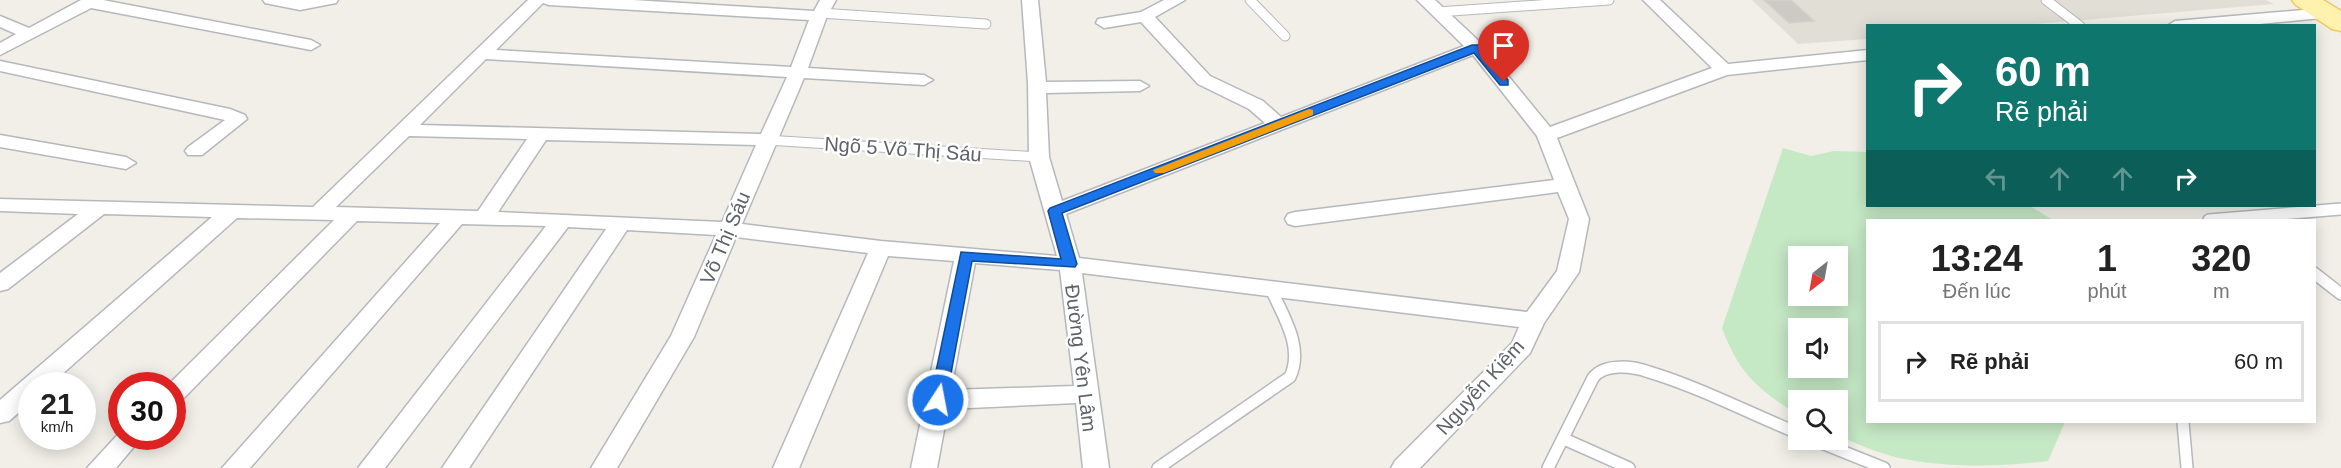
<!DOCTYPE html>
<html lang="vi">
<head>
<meta charset="utf-8">
<style>
	:root { --surface:#fff; --page:#f2f2f2; --text:#222; --muted:#767676; --line:#e0e0e0 }
	body { margin:0; font-family:Helvetica,sans-serif; background:var(--page); color:var(--text); height:100vh; display:flex; flex-direction:column; font-size:22px; white-space:nowrap }
	* { box-sizing:border-box; margin:0 }
	p { font-size:20px; color:var(--muted) }
	.icon { flex:none; width:33px; height:33px; fill:none; stroke:currentColor; stroke-width:2; stroke-linecap:round; stroke-linejoin:round }
	.map { position:relative; flex:1; overflow:hidden }
	.drawer { position:absolute; left:1866px; top:219px; width:450px; height:204px; display:flex; flex-direction:column; background:var(--surface); border-radius:0px; box-shadow:0 3px 15px #0003 }
	.drawer>* { flex:none }
	.banner { position:absolute; left:1866px; top:24px; width:450px; height:183px; border-radius:0px; box-shadow:0 3px 15px #0003; background:#0f766e; color:#fff; overflow:hidden }
	.needle { width:39px; rotate:211deg }
	.tools { position:absolute; left:1788px; top:246px; display:grid; gap:12px }
	.tools a { display:grid; place-items:center; width:60px; height:60px; border-radius:0px; background:var(--surface); box-shadow:0 3px 15px #0003; font-size:30px }
	.speed { position:absolute; left:18px; top:372px; display:flex; gap:12px; font-size:30px; font-weight:700; text-align:center }
	.speed>* { display:grid; place-content:center; width:78px; height:78px; border-radius:50%; background:var(--surface); box-shadow:0 3px 15px #0003; line-height:1 }
	.speed small { font-size:15px; font-weight:400 }
	.speed .limit { border:9px solid #d22; background:#fff; color:#111 }
	.pin { position:absolute; display:grid; place-items:center; width:51px; height:51px; color:#fff; margin:-62px -26px; border-radius:50% 50% 50% 0; rotate:-45deg; box-shadow:0 0 6px #0007 }
	.pin .icon { rotate:45deg }
	.me { position:absolute; width:66px; margin:-33px; rotate:11deg; stroke-linejoin:round; filter:drop-shadow(0 0 4px #0008) }
	.turn { display:flex; align-items:center; gap:21px; height:126px; padding:0 30px; font-size:27px }
	.turn .icon { width:78px; height:78px; stroke-width:2.5 }
	.turn b { display:block; font-size:42px; line-height:51px }
	.lanes { display:flex; align-items:center; height:57px; padding:0 30px; background:#0003; justify-content:center; gap:30px; direction:ltr }
	.lanes .off { opacity:.35 }
	.eta { display:flex; justify-content:space-evenly; align-items:center; height:102px; text-align:center }
	.eta b { font-size:36px; font-weight:600; line-height:42px }
	ul { padding:0; list-style:none }
	li { display:flex; align-items:center; gap:18px; height:81px; margin:0 12px 9px; padding:0 18px; border:3px solid var(--line); border-radius:0px }
	li div { flex:1 }
	li b { display:block; font-size:22px }
	li em { font-style:normal }
	.map>svg:first-child { display:block }
	.education { fill:#e1ded6 }
	.green { fill:#c5e8c5; fill-rule:evenodd }
	.building { fill:#cccac5; stroke:#d6d1c6; stroke-width:1.5 }
	.lines { fill:none; stroke-linecap:round; stroke-linejoin:round }
	.service-far1-casing { stroke:#b5b8bc; stroke-width:11 }
	.service-casing { stroke:#b5b8bc; stroke-width:14 }
	.minor-casing { stroke:#b5b8bc; stroke-width:3 }
	.primary-casing { stroke:#f2c960; stroke-width:3 }
	.service-far1 { stroke:#fff; stroke-width:9 }
	.service { stroke:#fff; stroke-width:11 }
	.minor { fill:#fff; fill-rule:evenodd }
	.primary { fill:#fff2af; fill-rule:evenodd }
	.route { fill:#1a73e8; stroke:#114b97; stroke-width:1.5 }
	.slow { fill:#f59e0b }
	.labels { text-anchor:middle; dominant-baseline:central; stroke-width:5; stroke-linejoin:round; paint-order:stroke }
	.street-label { font-size:20px; fill:#5f6368; stroke:#fff }
</style>
</head>
<body>
<div class="map">
<svg width="2341" height="468" viewBox="0 0 2341 468">
	<rect width="100%" height="100%" fill="#f1efe8"/>
	<polygon class="education" points="1752,0 2266,0 2274,4 2024,25 1868,26 1867,39 1798,44"/>
	<path class="green" d="M1783 148 1811 156 1834 151 1867 152 1868 206H2030L2053 220H1868V422H2065L2048 461C1999 467 1948 468 1899 458 1878 453 1858 444 1838 436V400H1798V415C1758 389 1739 374 1722 328ZM1798 256H1838V296H1798ZM1798 328H1838V368H1798Z"/>
	<polygon class="building" points="1764,0 1791,0 1814,21 1789,23"/>
	<g class="lines">
		<defs>
			<g id="service-far1">
				<polyline points="1250,0 1285,36"/>
				<polyline points="2046,0 2080,26"/>
				<polyline points="1438,12 1609,0"/>
				<polyline points="820,13 986,24"/>
				<polyline points="766,140 1039,157"/>
			</g>
			<g id="service">
				<polyline points="2209,220 2341,209"/>
				<polyline points="2314,273 2341,294"/>
				<polyline points="2183,422 2187,468"/>
				<polyline points="1564,439 1629,468"/>
				<polyline points="1814,440 1884,468"/>
				<path d="M1158 468 1290 377C1304 347 1283 316 1271 289"/>
				<path d="M1548 468 1593 378C1604 363 1632 366 1649 372 1699 387 1749 413 1798 433"/>
			</g>
			<g id="minor">
				<polygon points="81,0 103,0 311,40 320,45 311,50 91,8 0,55 0,43 16,34 0,27 0,16 29,28"/>
				<polygon points="263,0 338,0 336,3 300,10 265,3"/>
				<path d="M528 0H633L814 11 820 0H836L827 16 808 68 924 75 933 80 924 85 804 78 742 224 881 241 1057 256 1029 157 1028 83 1022 0H1038L1046 82 1140 81 1149 86 1140 91 1046 93 1049 157 1062 201 1265 123 1249 109 1198 84 1141 22 1104 28 1096 23 1098 19 1141 12 1164 0H1185L1155 17 1210 76 1263 101 1281 117 1464 46 1417 0H1435L1482 44 1550 127 1712 68 1643 0H1660L1728 64 1868 50V60L1727 75 1557 138 1589 219 1579 272 1544 323 1530 353 1420 468H1391L1395 461 1512 343 1519 327 1082 273 1109 468H1083L1076 403 948 409 937 468H911L954 261 888 256 799 468H773L868 253 736 237 694 337 617 468H591L671 336 716 235 627 230 469 468H442L606 229 568 227 385 468H358L546 226 462 224 250 468H222L440 223 357 221 181 401 172 404V386H167L334 220 237 218 49 386H32V401L9 421 0 423V400L212 217 104 214 8 289 0 291V273L78 214 0 211V199L313 207ZM543 3 549 5 809 20 791 67 496 50ZM1473 55 1537 136 1554 180 1295 212 1288 214 1285 219 1288 224 1295 226 1558 192 1569 219 1557 271 1527 312 1079 258 1066 214ZM486 59 787 77 761 134 420 125ZM409 136 527 139 478 211 336 207ZM546 140 756 145 722 222 498 212ZM975 263 1060 270 1074 386 951 390Z"/>
				<polygon points="2326,8 2332,9 2334,13 2332,17 2239,26 2167,26 2175,21"/>
				<polygon points="0,61 230,109 245,115 247,119 202,155 188,155 185,151 188,147 225,120 0,71"/>
				<polygon points="0,135 126,157 136,163 126,169 0,147"/>
				<polygon points="122,430 122,436 143,436 116,468 87,468"/>
			</g>
			<polygon id="primary" points="2292,0 2323,0 2341,11 2341,31 2332,29 2296,5"/>
		</defs>
		<use href="#service-far1" class="service-far1-casing"/>
		<use href="#service" class="service-casing"/>
		<use href="#minor" class="minor-casing"/>
		<use href="#primary" class="primary-casing"/>
		<use href="#service-far1" class="service-far1"/>
		<use href="#service" class="service"/>
		<use href="#minor" class="minor"/>
		<use href="#primary" class="primary"/>
	</g>
	<polygon class="route" points="1472,45 1480,45 1508,80 1508,85 1500,85 1474,53 1062,213 1077,264 1075,267 972,261 946,400 938,406 932,404 930,400 961,252 1061,259 1048,211 1050,208"/>
	<polygon class="slow" points="1309,109 1313,110 1313,115 1164,173 1155,173 1153,170"/>
	<g class="labels">
		<g class="street-label">
			<text transform="translate(903 149) rotate(4)">Ngõ 5 Võ Thị Sáu</text>
			<text transform="translate(725 238) rotate(-67)">Võ Thị Sáu</text>
			<text transform="translate(1081 358) rotate(83)">Đường Yên Lâm</text>
			<text transform="translate(1480 387) rotate(-48)">Nguyễn Kiệm</text>
		</g>
	</g>
</svg>
<div class="tools">
<a><svg class="needle" viewBox="-14 -14 28 28"><path d="M0-13l5 13h-10z" fill="#e53935"/><path d="M0 13l5-13h-10z" fill="#767676"/></svg></a>
<a><svg class="icon" aria-label="sound" viewBox="0 0 24 24"><path d="M4 9h4l5-4v14l-5-4H4zM17 9q2 3 0 6"/></svg></a>
<a><svg class="icon" aria-label="search" viewBox="0 0 24 24"><circle cx="10" cy="10" r="6"/><path d="M15 15l6 6"/></svg></a>
</div>
<div class="speed"><div>21<small>km/h</small></div><div class="limit">30</div></div>
<div class="pin" style="left:1504px;top:82px;background:#d93025"><svg class="icon" aria-label="arrive" viewBox="0 0 24 24"><path d="M6 21V4h12l-3 4 3 4H6"/></svg></div>
<svg class="me" style="left:938px;top:400px" viewBox="-20 -20 40 40"><circle r="17" fill="#1a73e8" stroke="#fff" stroke-width="3"/><path d="M0-11L8 9 0 5-8 9z" fill="#fff"/></svg>
<div class="banner">
<div class="turn"><svg class="icon" aria-label="right" viewBox="0 0 24 24"><path d="M7 20v-9h11M14 6l5 5-5 5"/></svg><div><b>60 m</b>Rẽ phải</div></div>
<div class="lanes"><svg class="icon off" aria-label="left" viewBox="0 0 24 24"><path d="M17 20v-9H6M10 6l-5 5 5 5"/></svg><svg class="icon off" aria-label="ahead" viewBox="0 0 24 24"><path d="M12 20V5M6 11l6-6 6 6"/></svg><svg class="icon off" aria-label="ahead" viewBox="0 0 24 24"><path d="M12 20V5M6 11l6-6 6 6"/></svg><svg class="icon" aria-label="right" viewBox="0 0 24 24"><path d="M7 20v-9h11M14 6l5 5-5 5"/></svg></div>
</div>
<section class="drawer">
<div class="eta">
<div><b>13:24</b><p>Đến lúc</p></div>
<div><b>1</b><p>phút</p></div>
<div><b>320</b><p>m</p></div>
</div>
<ul>
<li><svg class="icon" aria-label="right" viewBox="0 0 24 24"><path d="M7 20v-9h11M14 6l5 5-5 5"/></svg><div><b>Rẽ phải</b></div><em>60 m</em></li>
</ul>
</section>
</div>
</body>
</html>
